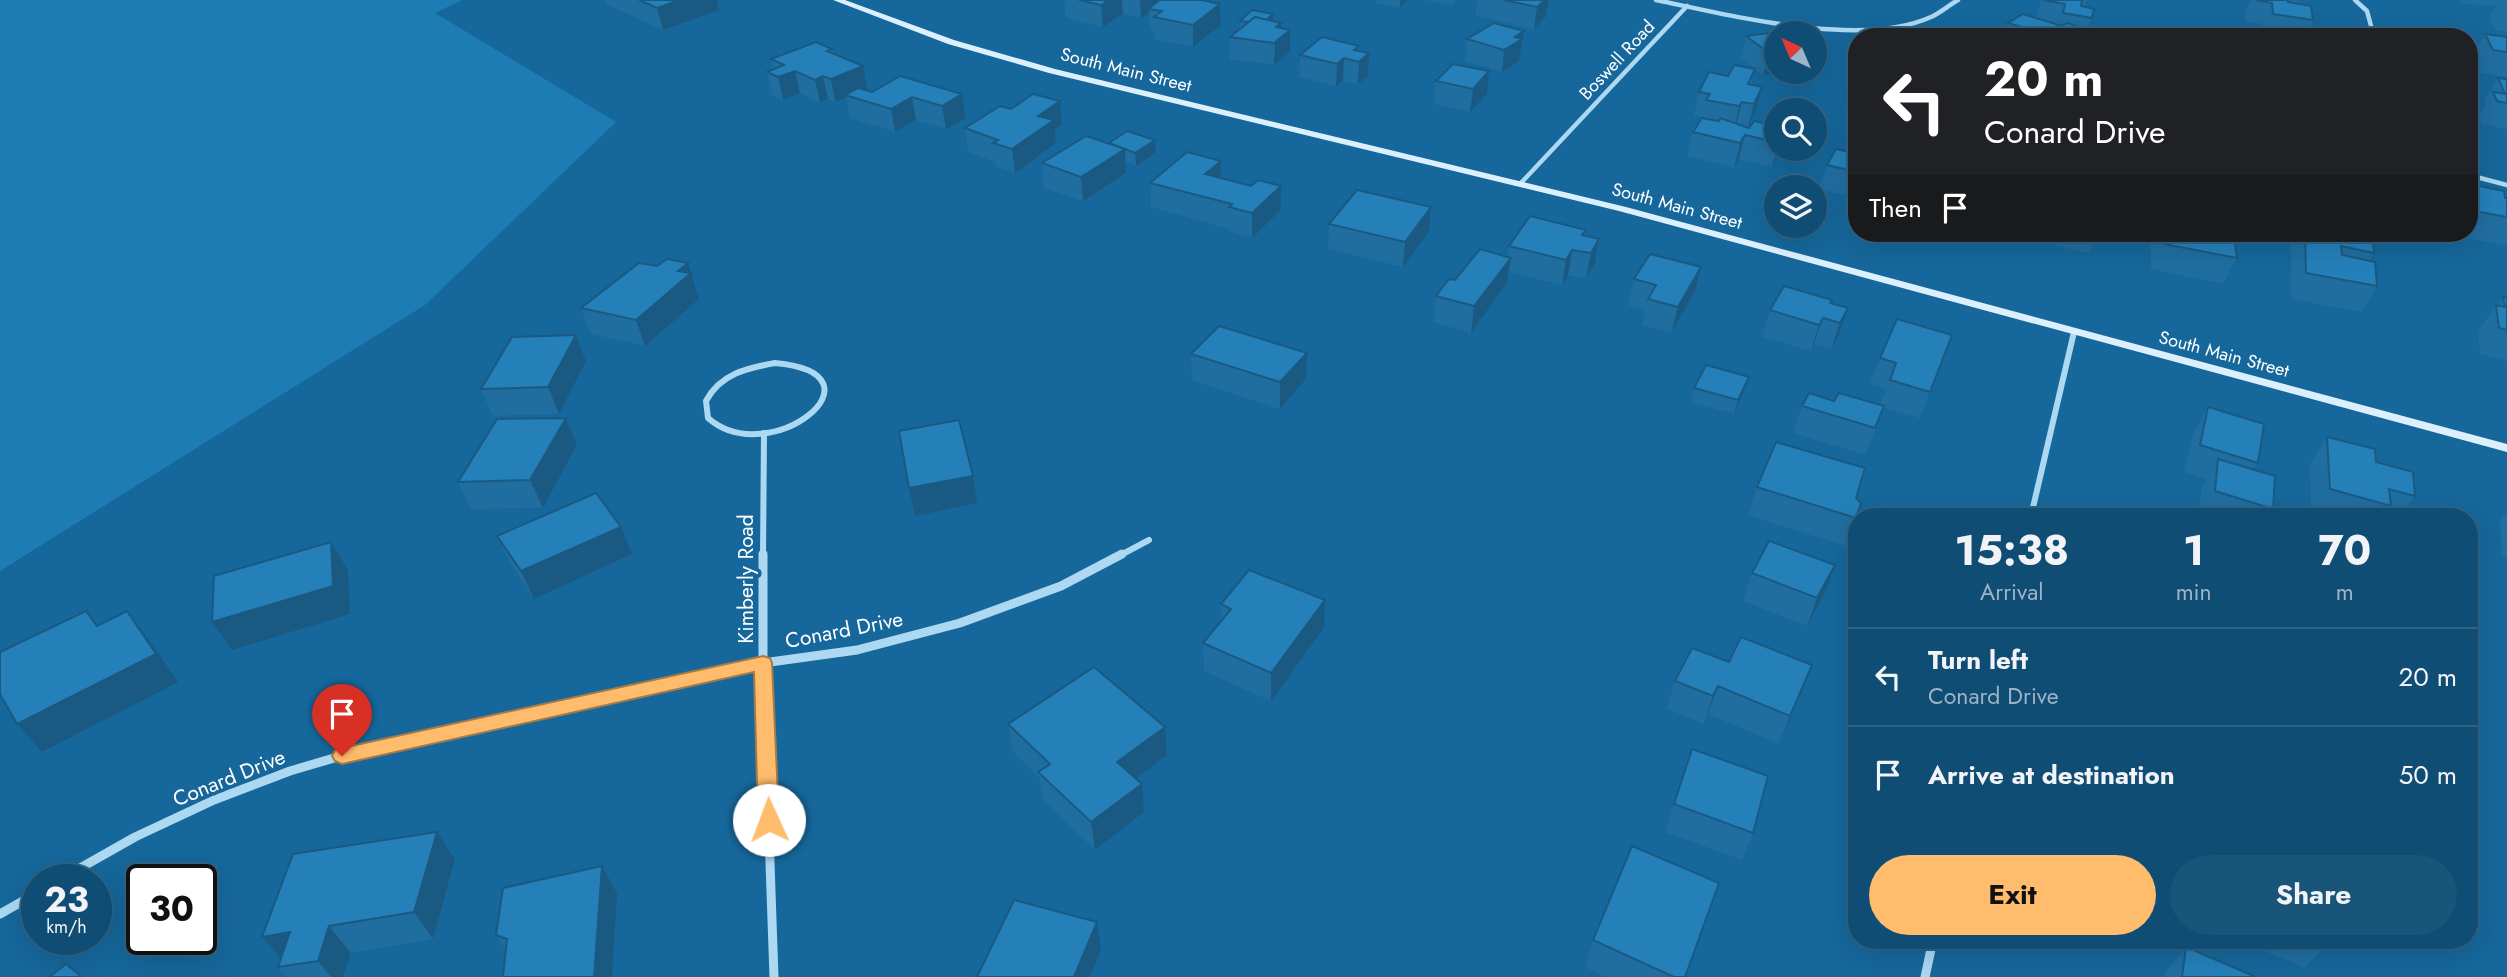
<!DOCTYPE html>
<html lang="en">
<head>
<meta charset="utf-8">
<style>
	:root { --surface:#104d74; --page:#195479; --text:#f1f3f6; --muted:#9cb4c5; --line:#306486; --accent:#ffbc6d }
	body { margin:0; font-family:Jost,sans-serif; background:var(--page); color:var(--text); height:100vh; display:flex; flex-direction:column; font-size:26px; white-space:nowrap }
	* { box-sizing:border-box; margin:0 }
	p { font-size:23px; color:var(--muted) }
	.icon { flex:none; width:38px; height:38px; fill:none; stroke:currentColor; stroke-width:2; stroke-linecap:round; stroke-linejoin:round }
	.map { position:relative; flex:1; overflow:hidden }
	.details { position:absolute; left:1848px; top:508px; width:630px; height:441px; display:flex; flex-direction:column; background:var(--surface); border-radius:28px; box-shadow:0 7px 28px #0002,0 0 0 2px var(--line) }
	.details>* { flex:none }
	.guide { position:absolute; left:1848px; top:28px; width:630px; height:214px; border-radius:28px; box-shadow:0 7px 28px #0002,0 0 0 2px var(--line); background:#202124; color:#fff; overflow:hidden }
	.needle { width:46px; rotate:316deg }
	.controls { position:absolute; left:1764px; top:21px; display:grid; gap:14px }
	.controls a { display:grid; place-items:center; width:63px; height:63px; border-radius:50%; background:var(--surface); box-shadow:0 7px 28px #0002,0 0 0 2px var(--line); font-size:35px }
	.speed { position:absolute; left:21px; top:864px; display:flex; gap:14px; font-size:35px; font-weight:700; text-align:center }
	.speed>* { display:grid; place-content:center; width:91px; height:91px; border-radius:50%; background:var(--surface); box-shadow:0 7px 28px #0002,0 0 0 2px var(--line); line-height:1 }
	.speed small { font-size:18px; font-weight:400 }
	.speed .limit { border:4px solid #111; border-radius:10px; background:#fff; color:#111 }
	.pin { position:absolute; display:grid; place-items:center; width:60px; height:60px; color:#fff; margin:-72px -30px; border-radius:50% 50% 50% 0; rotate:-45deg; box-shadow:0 0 7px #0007 }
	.pin .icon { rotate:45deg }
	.me { position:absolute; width:77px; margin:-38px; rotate:358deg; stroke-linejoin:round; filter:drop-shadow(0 0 5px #0008) }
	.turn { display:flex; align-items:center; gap:24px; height:147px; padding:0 21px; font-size:32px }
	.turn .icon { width:91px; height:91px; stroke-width:2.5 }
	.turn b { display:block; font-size:49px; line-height:60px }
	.then { display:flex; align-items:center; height:66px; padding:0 21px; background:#0003; gap:14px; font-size:26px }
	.eta { display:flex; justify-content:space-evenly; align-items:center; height:119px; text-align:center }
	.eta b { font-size:42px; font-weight:700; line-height:49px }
	.button { display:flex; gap:14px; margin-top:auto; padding:14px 21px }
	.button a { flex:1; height:80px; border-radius:42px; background:var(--accent); color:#111; font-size:28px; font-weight:700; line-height:80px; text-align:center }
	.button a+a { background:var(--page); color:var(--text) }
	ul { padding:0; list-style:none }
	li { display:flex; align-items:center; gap:21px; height:98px; padding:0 21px; border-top:2px solid var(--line) }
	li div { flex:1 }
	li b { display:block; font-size:26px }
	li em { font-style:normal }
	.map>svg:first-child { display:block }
	.green { fill:#1e7cb5 }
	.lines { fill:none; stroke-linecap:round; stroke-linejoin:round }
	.street-far2 { stroke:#acd8f2; stroke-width:4.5 }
	.street-far1 { stroke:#acd8f2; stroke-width:6 }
	.street { stroke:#acd8f2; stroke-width:9 }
	.secondary { fill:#dbeffc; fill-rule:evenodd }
	.wall { fill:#206ea0 }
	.shaded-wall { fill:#1a5a82 }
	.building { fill:#2580ba; stroke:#1a5a82; stroke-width:2 }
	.route { fill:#ffbc6d; stroke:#a67a47; stroke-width:2 }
	.labels { text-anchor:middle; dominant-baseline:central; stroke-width:7; stroke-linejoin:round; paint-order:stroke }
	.far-street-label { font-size:18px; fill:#fff; stroke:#16679b }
	.street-label { font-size:21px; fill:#fff; stroke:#16679b }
</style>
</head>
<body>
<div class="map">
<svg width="2507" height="977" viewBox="0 0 2507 977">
	<rect width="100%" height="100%" fill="#16679b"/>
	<polygon class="green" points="0,0 462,0 435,13 616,122 425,305 0,571"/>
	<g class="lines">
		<g class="street-far2">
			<path d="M1656 0C1730 15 1860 49 1931 17 1940 13 1949 5 1958 0"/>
			<polyline points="2355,0 2367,11 2374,37"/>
			<polyline points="2469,175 2507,185"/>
			<polyline points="1520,184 1687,6"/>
		</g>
		<g class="street-far1">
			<path d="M775 363C894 374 769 472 708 418L706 401C720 374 747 368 775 363Z"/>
			<polyline points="2031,516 2074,332"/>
			<polyline points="763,556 764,433"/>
			<polyline points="1119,556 1149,540"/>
		</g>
		<g class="street">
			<polyline points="763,554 763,663 774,977"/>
			<polyline points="59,880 135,837 214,800 290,771 368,748 763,663 857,650 960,623 1061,586 1122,554"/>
			<polyline points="0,914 37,893"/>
			<polyline points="1925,977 1933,940"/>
		</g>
		<polygon class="secondary" points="833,0 845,0 954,40 1055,69 1626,207 2507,444 2507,452 1619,211 1049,73 948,44"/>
	</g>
	<g class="wall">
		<polygon points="605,0 717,0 719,10 663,30 606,4"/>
		<polygon points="1064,0 1157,0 1157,2 1220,4 1221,25 1193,47 1155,39 1154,31 1150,30 1149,13 1141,18 1123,14 1103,27 1066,18"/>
		<polygon points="1376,0 1408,0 1400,8 1376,3"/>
		<polygon points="1424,0 1457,0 1452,5"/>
		<polygon points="1477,0 1549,0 1545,18 1534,29 1476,16"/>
		<polygon points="2042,0 2087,0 2084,7 2092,18 2088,30 2097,37 2002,37 2008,23 2035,18"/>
		<polygon points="2251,0 2298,0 2297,3 2313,20 2306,36 2313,37 2262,36 2262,24 2246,22 2245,12"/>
		<polygon points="2460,0 2507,0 2507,32 2495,30 2490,17 2496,6 2465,4"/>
		<polygon points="1240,21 1273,21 1281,28 1290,52 1274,65 1230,59 1230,37 1240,29"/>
		<polygon points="1524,31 1519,61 1502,72 1465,61 1467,39"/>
		<polygon points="1790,33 1776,72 1792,72 1763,75 1741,58 1746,36"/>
		<polygon points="2485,34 2507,37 2507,77 2480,73 2472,56"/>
		<polygon points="1852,38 1857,38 1857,75 1848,74 1845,60"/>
		<polygon points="832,49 833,53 863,66 867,89 865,90 872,92 962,94 966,118 946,129 916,120 895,132 850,118 846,98 835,102 828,99 820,103 800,93 783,100 772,95 767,72 773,70 771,59"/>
		<polygon points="1359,51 1369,53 1368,76 1358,84 1343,81 1336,86 1299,77 1300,55"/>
		<polygon points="1755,69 1751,85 1762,87 1756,110 1748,127 1749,128 1776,126 1776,149 1782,149 1772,167 1739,159 1734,167 1687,156 1693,132 1703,117 1694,115 1699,92 1728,76"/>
		<polygon points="1489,71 1487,94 1470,112 1434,104 1436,81"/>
		<polygon points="2498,78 2507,79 2507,129 2482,124 2479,116 2486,105 2484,101"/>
		<polygon points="1062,124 1055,129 1056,143 1015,173 996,167 995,162 968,152 965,128"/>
		<polygon points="1155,140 1156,152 1136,166 1125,162 1126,173 1083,201 1044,188 1042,163 1109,143"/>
		<polygon points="1857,154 1857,198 1819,189 1827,165"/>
		<polygon points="1221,178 1251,186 1281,186 1281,210 1252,238 1229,231 1229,229 1151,207 1150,183"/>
		<polygon points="2469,184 2507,198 2507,246 2440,233 2469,233"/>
		<polygon points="1431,207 1429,232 1403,267 1328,249 1329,224"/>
		<polygon points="1586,230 1585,235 1599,239 1595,264 1586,278 1568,276 1562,285 1509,272 1507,283 1471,333 1433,322 1436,296 1455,280 1508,257 1509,246"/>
		<polygon points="2019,233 2099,233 2089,253 2018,236"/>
		<polygon points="2150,233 2216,233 2237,258 2223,284 2151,269"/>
		<polygon points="2296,233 2341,233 2341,235 2374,253 2370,261 2377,286 2361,312 2291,299 2291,241"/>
		<polygon points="688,263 699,299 645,346 591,334 581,308 657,266"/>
		<polygon points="1701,267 1695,292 1671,333 1642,325 1645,310 1628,305 1634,279"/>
		<polygon points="2503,297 2507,298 2507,361 2480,354 2478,331 2496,305 2497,305"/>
		<polygon points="1831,303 1848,308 1839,334 1831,349 1814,344 1811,351 1762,337 1770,310"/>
		<polygon points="1897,319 1930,392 1920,418 1884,408 1865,455 1793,433 1802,406 1834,401 1880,405 1886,389 1870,384 1880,358"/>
		<polygon points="576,335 586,361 559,414 493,416 481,389"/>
		<polygon points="1307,353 1306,379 1280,409 1192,380 1191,354"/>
		<polygon points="1694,388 1744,391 1734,414 1691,402"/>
		<polygon points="2208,407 2258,463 2253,470 2273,509 2268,516 2198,516 2202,487 2207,479 2184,472 2193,434"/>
		<polygon points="566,418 577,445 543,508 471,509 458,482"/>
		<polygon points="2327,437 2376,462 2415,496 2400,516 2311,516 2310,464"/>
		<polygon points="1757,487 1856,498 1856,518 1845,546 1748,515"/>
		<polygon points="2507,512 2507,559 2502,557 2500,521"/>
		<polygon points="621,527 632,554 534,599 511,564 497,536"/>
		<polygon points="1835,565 1825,593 1807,626 1743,601 1752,573"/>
		<polygon points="1221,604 1324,628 1271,701 1204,671 1203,643 1221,621"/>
		<polygon points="1729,662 1801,693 1779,744 1708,714 1704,724 1667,709 1675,681"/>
		<polygon points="1008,724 1167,755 1135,778 1144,812 1095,850 1043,800 1039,777 1013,752"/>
		<polygon points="1692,749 1753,833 1742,860 1665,832"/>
		<polygon points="455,859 433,939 351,953 343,977 286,977 278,967 281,958 262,937"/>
		<polygon points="602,866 617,893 506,950 496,935"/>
		<polygon points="1593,940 1685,977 1606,977 1585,967"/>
		<polygon points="2253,940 2330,940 2305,968 2253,946"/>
		<polygon points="2186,947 2256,977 2164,977 2164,974"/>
	</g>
	<g class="shaded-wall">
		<polygon points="680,0 717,0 719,10 663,30 657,8"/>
		<polygon points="1109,0 1122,0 1123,14 1103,27 1101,5"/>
		<polygon points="1140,0 1157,0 1158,7 1148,9 1149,13 1141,18"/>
		<polygon points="1400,0 1408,0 1400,8"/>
		<polygon points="1542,0 1549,0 1545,18 1534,29 1537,7"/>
		<polygon points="1220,4 1221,25 1193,47 1193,25"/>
		<polygon points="1273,14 1273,25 1262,24"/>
		<polygon points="1281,23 1280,38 1290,30 1290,52 1274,65 1276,27"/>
		<polygon points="1524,31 1519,61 1502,72 1504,50 1515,37"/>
		<polygon points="1776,52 1776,72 1792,72 1763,75 1769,53"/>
		<polygon points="1369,53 1368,76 1358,84 1359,62"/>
		<polygon points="1344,58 1343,81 1336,86 1337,64"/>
		<polygon points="863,66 867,89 850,96 845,95 846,98 835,102 831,79"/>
		<polygon points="795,71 800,93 783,100 778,77"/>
		<polygon points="1489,71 1487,94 1470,112 1473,89"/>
		<polygon points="823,76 828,99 820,103 815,80"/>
		<polygon points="1762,87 1756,110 1748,127 1754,104"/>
		<polygon points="962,94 966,118 946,129 942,106"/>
		<polygon points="912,97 916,120 895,132 891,109"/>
		<polygon points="1060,101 1062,124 1055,129 1056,143 1015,173 1012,149 1038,116"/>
		<polygon points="1742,102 1736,125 1734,130 1739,106"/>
		<polygon points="1745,135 1739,159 1734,167 1740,143"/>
		<polygon points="1155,140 1156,152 1136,166 1135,153"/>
		<polygon points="1125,149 1126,173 1083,201 1081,177"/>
		<polygon points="1777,149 1782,149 1772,167"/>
		<polygon points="1221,161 1221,185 1206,199 1205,174"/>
		<polygon points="1281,186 1281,210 1252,238 1252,213"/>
		<polygon points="1431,207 1429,232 1403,267 1405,242"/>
		<polygon points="1599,239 1595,264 1586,278 1591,253"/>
		<polygon points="1572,250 1568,276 1562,285 1566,260"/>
		<polygon points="1511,258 1507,283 1471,333 1474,306"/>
		<polygon points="688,263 699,299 645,346 636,320 678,271"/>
		<polygon points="1701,267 1695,292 1671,333 1678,307"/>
		<polygon points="1848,308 1839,334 1831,349 1840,323"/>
		<polygon points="1823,318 1814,344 1811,351 1819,325"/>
		<polygon points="576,335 586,361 559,414 548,387"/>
		<polygon points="1307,353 1306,379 1280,409 1280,382"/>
		<polygon points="1749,377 1744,391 1734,414 1738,400"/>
		<polygon points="566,418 577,445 543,508 530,480"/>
		<polygon points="973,476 977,503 915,516 909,488"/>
		<polygon points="621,527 632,554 534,599 521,571"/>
		<polygon points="331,542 348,570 350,614 232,650 212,622"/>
		<polygon points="1835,565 1825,593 1807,626 1817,598"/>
		<polygon points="1325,600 1324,628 1271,701 1271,673"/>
		<polygon points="127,611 148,639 178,682 42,752 17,724"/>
		<polygon points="1812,665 1801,693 1779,744 1790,716"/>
		<polygon points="1718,686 1708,714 1704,724 1713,696"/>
		<polygon points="1165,727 1167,755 1120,790 1117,762"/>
		<polygon points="1142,784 1144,812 1095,850 1091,822"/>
		<polygon points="437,832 455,859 433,939 414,912"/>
		<polygon points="602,866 617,893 612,977 594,977"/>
		<polygon points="1097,922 1101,949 1090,977 1074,977"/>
		<polygon points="329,926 351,953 343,977 331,977 318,961"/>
		<polygon points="290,932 286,964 262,937"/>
	</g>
	<g class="building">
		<polygon points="639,0 680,0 657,8"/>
		<polygon points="1079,0 1109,0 1101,5"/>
		<polygon points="1160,0 1202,0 1220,4 1193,25 1154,17 1162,11 1148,9"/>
		<polygon points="1504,0 1545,0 1537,7"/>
		<polygon points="2043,0 2082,0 2081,6 2094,9 2092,18 2063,13 2065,4"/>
		<polygon points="2256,0 2288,0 2288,2 2311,6 2313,20 2273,14 2272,3"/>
		<polygon points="1252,10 1273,14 1266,20 1255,17 1249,22 1240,21"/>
		<polygon points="2023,14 2062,26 2067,23 2098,33 2092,37 2079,33 2072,37 2039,37 2020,31 2025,28 2008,23"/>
		<polygon points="1255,17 1281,23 1276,27 1290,30 1274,43 1230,37"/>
		<polygon points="1494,23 1524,31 1515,37 1522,39 1504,50 1467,39"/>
		<polygon points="2275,30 2313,37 2276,37"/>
		<polygon points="1787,31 1790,33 1776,33 1776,52 1769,53 1746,36"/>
		<polygon points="2485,34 2507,37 2507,52 2493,50"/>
		<polygon points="1322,37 1359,46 1354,50 1369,53 1359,62 1344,58 1337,64 1300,55"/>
		<polygon points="1852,38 1857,38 1857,51 1854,51"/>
		<polygon points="816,42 832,49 827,51 863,66 831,79 823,76 815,80 795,71 778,77 767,72 784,65 771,59"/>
		<polygon points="1453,64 1489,71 1473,89 1436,81"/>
		<polygon points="1734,65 1755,69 1748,84 1762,87 1754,104 1742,102 1739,106 1706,100 1710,94 1699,92 1709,72 1728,76"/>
		<polygon points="900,76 962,94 942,106 912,97 891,109 845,95 858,88 872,92"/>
		<polygon points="2498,78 2507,79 2507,103 2497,101 2493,92 2505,94"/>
		<polygon points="1033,94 1060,101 1038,116 1054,120 1012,149 993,143 998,140 965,128 1000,106 1011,109"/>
		<polygon points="1702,118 1719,121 1720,118 1749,128 1754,121 1776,126 1776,142 1745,135 1740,143 1693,132"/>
		<polygon points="1127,131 1155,140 1135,153 1109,143"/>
		<polygon points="1086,136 1125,149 1081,177 1042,163"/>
		<polygon points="1836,149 1857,154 1857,172 1827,165"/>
		<polygon points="1187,152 1221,161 1205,174 1251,186 1258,180 1281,186 1252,213 1229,207 1232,204 1150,183"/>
		<polygon points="2469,184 2504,191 2505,198 2507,198 2507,217 2469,210"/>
		<polygon points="1357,190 1431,207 1405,242 1329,224"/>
		<polygon points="1530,216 1586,230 1582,235 1599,239 1591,253 1572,250 1566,260 1509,246"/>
		<polygon points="2163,233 2216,233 2234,236 2237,258 2164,244"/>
		<polygon points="2305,233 2341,233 2341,235 2373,242 2374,253 2341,246 2342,255 2375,262 2377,286 2306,273"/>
		<polygon points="1480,249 1511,258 1474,306 1436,296 1449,279 1455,280"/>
		<polygon points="1650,254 1701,267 1678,307 1648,299 1656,285 1634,279"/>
		<polygon points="667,259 688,263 678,271 691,273 636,320 581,308 639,263 657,266"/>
		<polygon points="1784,286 1832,300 1830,303 1848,308 1840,323 1823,318 1819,325 1770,310"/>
		<polygon points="2503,297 2507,298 2507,330 2499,328 2496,305 2505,307"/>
		<polygon points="1897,319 1952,335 1930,392 1890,380 1896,363 1880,358"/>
		<polygon points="1219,326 1307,353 1280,382 1191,354"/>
		<polygon points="576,335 548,387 481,389 512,337"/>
		<polygon points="1706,365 1749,377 1738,400 1694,388"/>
		<polygon points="1809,393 1834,401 1839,393 1884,406 1875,428 1802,406"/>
		<polygon points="2208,407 2264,424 2258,463 2200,445"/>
		<polygon points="566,418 530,480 458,482 497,419"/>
		<polygon points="959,420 973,476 909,488 899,431"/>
		<polygon points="2327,437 2375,449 2376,462 2413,472 2415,496 2389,489 2391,506 2330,489"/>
		<polygon points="1776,442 1865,468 1856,498 1861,503 1856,518 1757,487"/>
		<polygon points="2218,459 2275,476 2273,509 2215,491"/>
		<polygon points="596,493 621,527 521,571 497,536"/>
		<polygon points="1769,541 1835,565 1817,598 1752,573"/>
		<polygon points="331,542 333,586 212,622 214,576"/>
		<polygon points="1249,570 1325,600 1271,673 1203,643 1231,609 1221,604"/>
		<polygon points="86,611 97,626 127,611 156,654 17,724 0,694 0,652"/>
		<polygon points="1741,637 1812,665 1790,716 1718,686 1713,696 1675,681 1692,648 1729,662"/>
		<polygon points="1094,667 1165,727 1117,762 1142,784 1091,822 1038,772 1050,764 1008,724"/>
		<polygon points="1692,749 1768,776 1753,833 1674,804"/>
		<polygon points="437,832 414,912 329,926 318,961 278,967 290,932 262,937 293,854"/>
		<polygon points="1632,846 1719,883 1685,977 1674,977 1593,940"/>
		<polygon points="602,866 594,977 503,977 507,939 496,935 503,888"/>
		<polygon points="1014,900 1097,922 1074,977 977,977"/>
		<polygon points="2186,947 2256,977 2182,977"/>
		<polygon points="66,964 82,977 49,977"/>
	</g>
	<polygon class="route" points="763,656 770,658 772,663 779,820 776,826 769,828 761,826 758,820 754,672 342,764 335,761 332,756 335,750 342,748"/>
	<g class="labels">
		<g class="far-street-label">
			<text transform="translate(1617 60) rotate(-47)">Boswell Road</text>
			<text transform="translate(1126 70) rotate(14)">South Main Street</text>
			<text transform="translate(1677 206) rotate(15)">South Main Street</text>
			<text transform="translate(2224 354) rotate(15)">South Main Street</text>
		</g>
		<g class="street-label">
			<text transform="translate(746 579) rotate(-90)">Kimberly Road</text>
			<text transform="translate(844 630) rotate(-11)">Conard Drive</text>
			<text transform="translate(229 778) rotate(-22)">Conard Drive</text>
		</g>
	</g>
</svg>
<div class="controls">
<a><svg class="needle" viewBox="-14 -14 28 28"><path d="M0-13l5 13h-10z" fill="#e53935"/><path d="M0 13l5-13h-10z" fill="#9cb4c5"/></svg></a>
<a><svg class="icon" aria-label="search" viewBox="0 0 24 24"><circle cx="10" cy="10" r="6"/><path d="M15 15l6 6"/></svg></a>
<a><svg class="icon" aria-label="layers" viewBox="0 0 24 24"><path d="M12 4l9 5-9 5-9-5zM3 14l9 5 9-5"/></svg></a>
</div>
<div class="speed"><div>23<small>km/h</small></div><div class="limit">30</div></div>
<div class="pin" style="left:342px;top:756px;background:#d93025"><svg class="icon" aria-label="arrive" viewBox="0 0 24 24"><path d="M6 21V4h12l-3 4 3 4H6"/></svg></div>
<svg class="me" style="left:769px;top:820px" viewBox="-20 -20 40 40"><circle r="19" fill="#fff"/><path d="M0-13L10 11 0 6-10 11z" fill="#ffbc6d"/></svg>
<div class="guide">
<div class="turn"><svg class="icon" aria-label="left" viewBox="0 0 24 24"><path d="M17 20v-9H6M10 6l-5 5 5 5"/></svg><div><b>20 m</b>Conard Drive</div></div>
<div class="then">Then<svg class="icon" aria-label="arrive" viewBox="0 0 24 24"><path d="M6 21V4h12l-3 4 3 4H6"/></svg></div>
</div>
<section class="details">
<div class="eta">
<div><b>15:38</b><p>Arrival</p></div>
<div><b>1</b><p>min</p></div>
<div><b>70</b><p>m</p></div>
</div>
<ul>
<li><svg class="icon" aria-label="left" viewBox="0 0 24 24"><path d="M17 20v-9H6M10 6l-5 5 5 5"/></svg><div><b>Turn left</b><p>Conard Drive</p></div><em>20 m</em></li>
<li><svg class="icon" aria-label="arrive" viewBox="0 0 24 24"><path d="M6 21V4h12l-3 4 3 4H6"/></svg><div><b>Arrive at destination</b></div><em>50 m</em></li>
</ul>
<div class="button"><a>Exit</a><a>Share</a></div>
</section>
</div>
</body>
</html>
